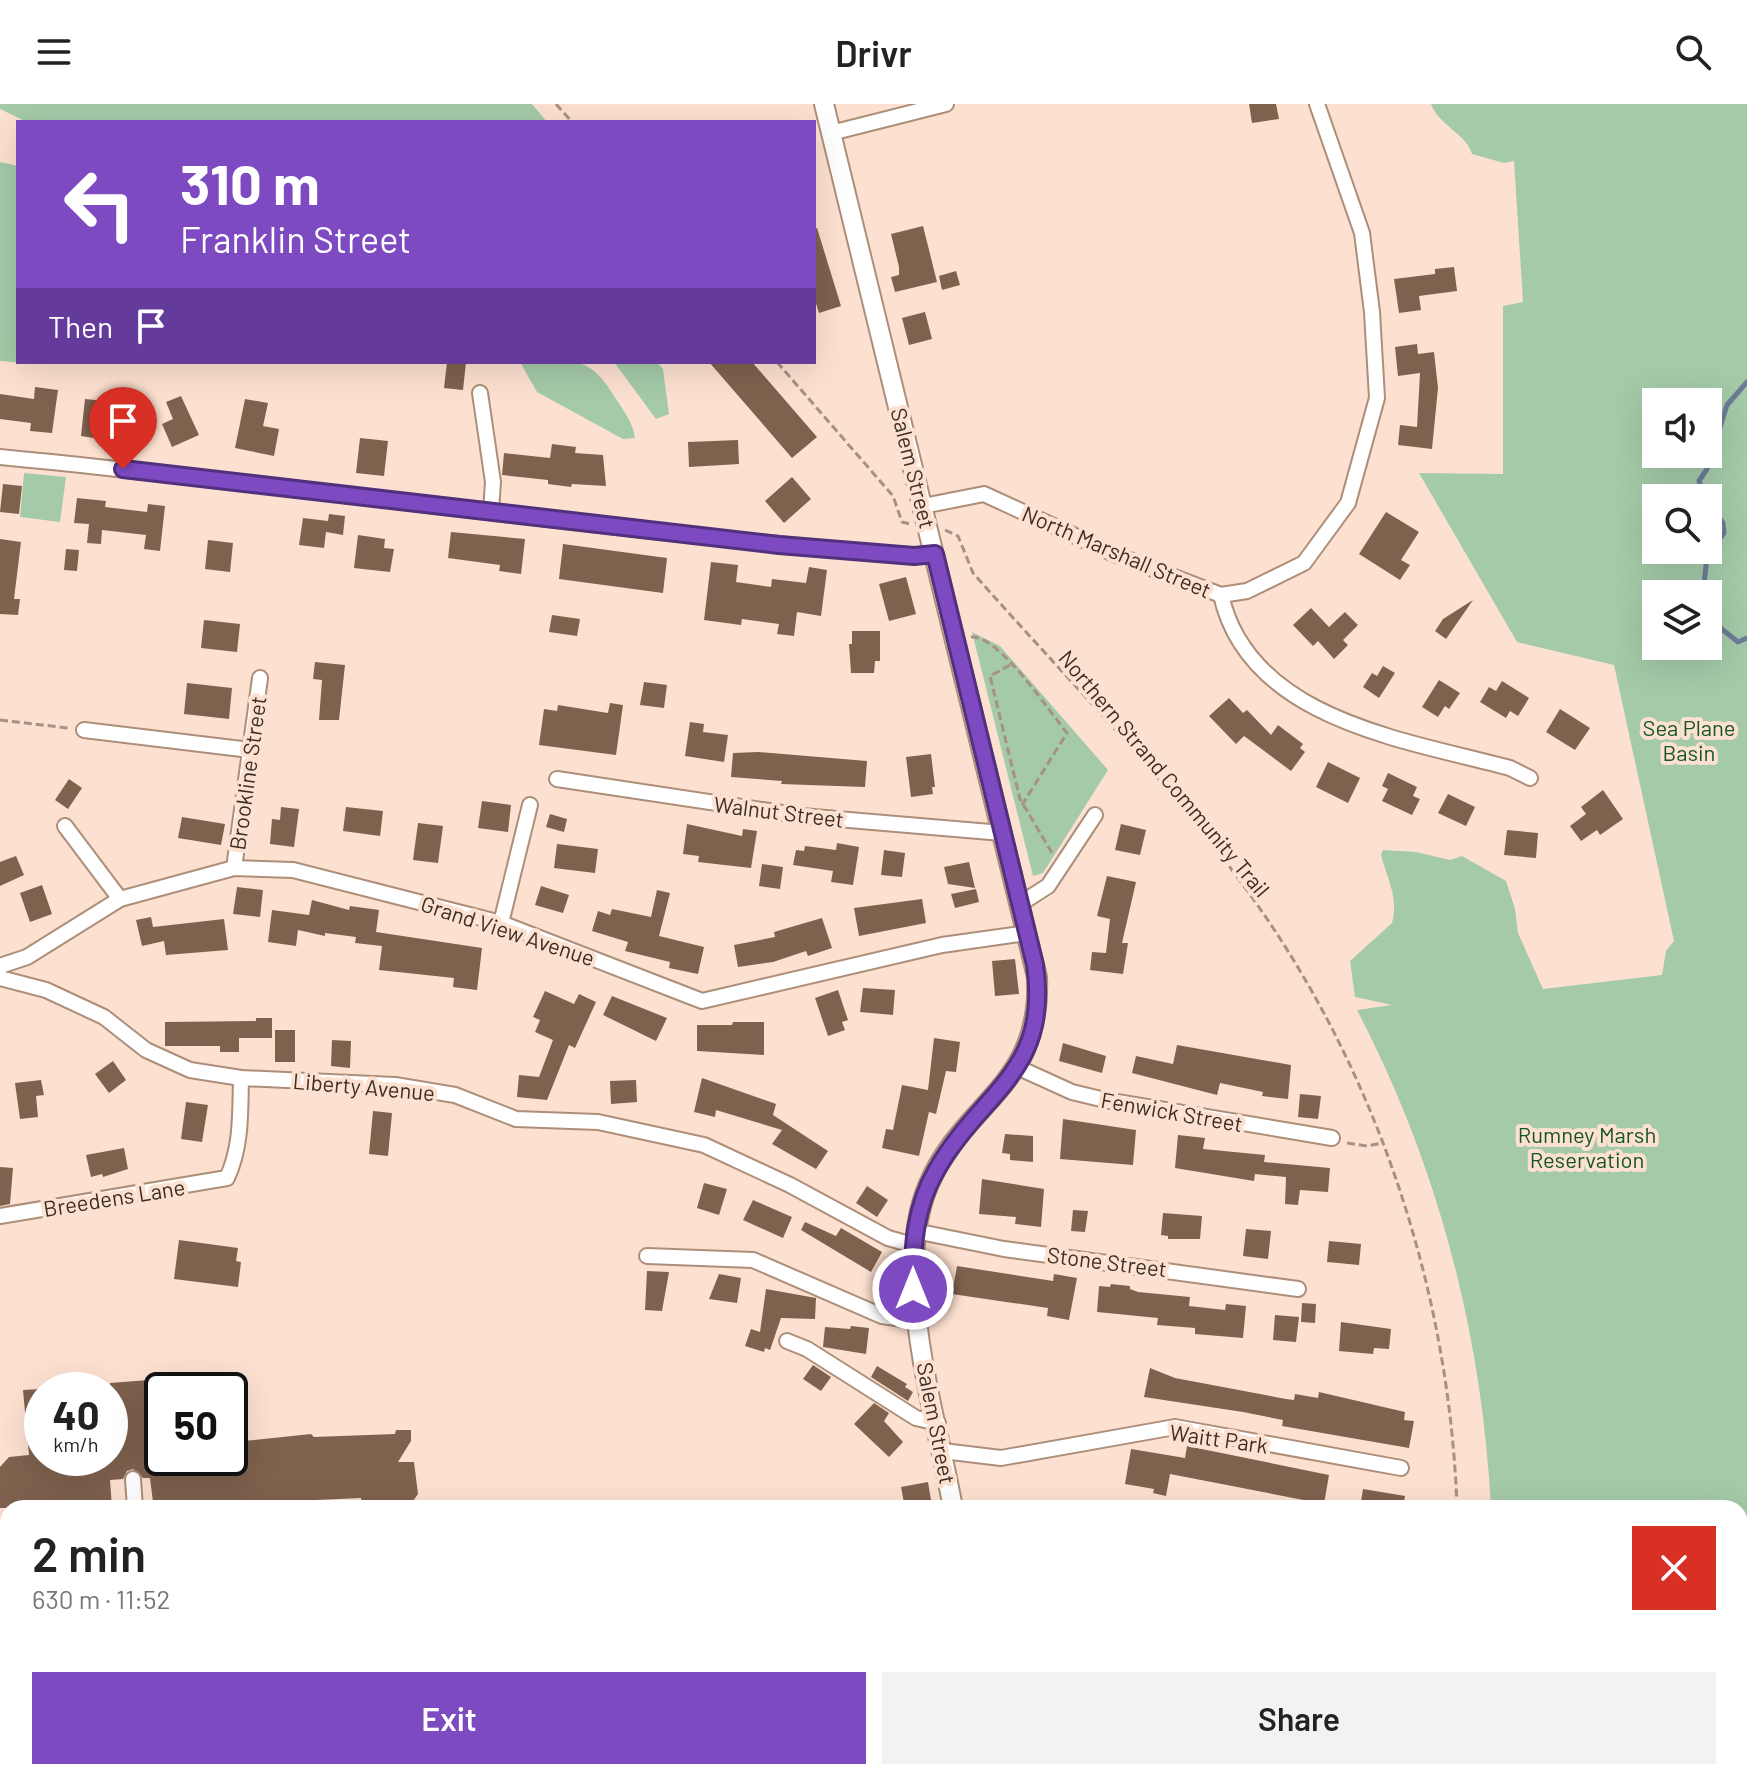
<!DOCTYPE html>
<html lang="en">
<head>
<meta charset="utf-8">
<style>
	:root { --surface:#fff; --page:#f2f2f2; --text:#222; --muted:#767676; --accent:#7d4ac2 }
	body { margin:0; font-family:Barlow,sans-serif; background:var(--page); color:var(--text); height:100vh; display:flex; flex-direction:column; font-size:30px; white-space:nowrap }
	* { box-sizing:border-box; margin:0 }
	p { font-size:26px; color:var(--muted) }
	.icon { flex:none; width:44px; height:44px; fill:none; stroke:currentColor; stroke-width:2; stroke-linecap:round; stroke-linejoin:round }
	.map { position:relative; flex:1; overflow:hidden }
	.details { position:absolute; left:0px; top:1396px; width:1748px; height:280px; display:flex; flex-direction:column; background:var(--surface); border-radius:24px 24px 0 0; box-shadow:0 8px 32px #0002 }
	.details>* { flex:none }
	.hud { position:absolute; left:16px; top:16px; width:800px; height:244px; border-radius:0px; box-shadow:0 8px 32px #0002; background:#7d4ac2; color:#fff; overflow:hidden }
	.buttons { position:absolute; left:1642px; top:284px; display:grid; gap:16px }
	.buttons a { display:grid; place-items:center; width:80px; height:80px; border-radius:0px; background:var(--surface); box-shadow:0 8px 32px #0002; font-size:40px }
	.speed { position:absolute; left:24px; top:1268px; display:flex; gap:16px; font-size:40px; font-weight:700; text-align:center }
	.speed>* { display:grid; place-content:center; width:104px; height:104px; border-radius:50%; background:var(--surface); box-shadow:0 8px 32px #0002; line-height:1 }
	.speed small { font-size:20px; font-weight:400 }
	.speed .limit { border:4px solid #111; border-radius:12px; background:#fff; color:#111 }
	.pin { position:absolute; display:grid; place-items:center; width:68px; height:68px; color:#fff; margin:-82px -34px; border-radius:50% 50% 50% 0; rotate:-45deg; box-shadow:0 0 8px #0007 }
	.pin .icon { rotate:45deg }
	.me { position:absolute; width:88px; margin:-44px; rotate:0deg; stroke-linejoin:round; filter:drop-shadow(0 0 6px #0008) }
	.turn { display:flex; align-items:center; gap:28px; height:168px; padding:0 32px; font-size:36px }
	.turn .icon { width:104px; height:104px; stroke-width:2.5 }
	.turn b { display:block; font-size:56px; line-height:68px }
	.then { display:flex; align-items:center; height:76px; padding:0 32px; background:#0003; gap:16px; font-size:30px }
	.round { display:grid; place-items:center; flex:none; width:84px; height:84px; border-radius:0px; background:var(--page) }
	.head { display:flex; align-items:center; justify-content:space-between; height:136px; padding:0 32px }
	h1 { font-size:48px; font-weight:600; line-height:60px }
	.action { display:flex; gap:16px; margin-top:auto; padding:16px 32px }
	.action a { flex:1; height:92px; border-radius:0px; background:var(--accent); color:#fff; font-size:32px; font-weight:600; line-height:92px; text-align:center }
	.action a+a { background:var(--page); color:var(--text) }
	header { display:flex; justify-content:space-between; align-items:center; height:104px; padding:0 32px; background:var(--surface); font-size:36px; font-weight:600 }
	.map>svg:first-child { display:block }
	.green { fill:#a4caa8; fill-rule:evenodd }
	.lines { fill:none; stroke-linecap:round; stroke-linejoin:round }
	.stream { stroke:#6d7c97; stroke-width:5 }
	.building { fill:#7f624e; fill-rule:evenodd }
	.minor-casing { stroke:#ad8e79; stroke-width:18 }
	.secondary-casing { stroke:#ad8e79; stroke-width:22 }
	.path { stroke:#a69184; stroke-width:3; stroke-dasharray:8 4; stroke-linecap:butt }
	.minor { stroke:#fff; stroke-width:14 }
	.secondary { stroke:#fff; stroke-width:18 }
	.route-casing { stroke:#51307e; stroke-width:20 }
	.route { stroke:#7d4ac2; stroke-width:14 }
	.labels { text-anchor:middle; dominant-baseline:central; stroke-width:8; stroke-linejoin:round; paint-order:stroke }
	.street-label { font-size:22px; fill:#3b2e26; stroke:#fde1d0 }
	.park-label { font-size:22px; fill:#145524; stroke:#fde1d0 }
</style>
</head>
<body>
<header><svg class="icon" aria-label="menu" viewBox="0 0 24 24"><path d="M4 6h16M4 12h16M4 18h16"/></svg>Drivr<svg class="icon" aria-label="search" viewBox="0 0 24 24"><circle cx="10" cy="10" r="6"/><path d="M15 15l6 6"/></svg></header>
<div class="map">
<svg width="1747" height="1676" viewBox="0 0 1747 1676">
	<rect width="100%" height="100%" fill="#fde1d0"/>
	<g class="green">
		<polygon points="0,0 532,0 547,18 27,18 0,5"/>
		<path d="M1431 0H1747V1676H1473L1474 1668H1740V1404H1491C1482 1230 1438 1061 1357 906L1392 901 1355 893 1350 857 1392 819C1399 794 1387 774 1381 751L1383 746 1416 748 1450 756 1462 752 1506 777 1515 805 1518 829 1543 885 1662 871 1666 847 1674 837 1614 561 1517 538 1419 369 1503 370V202L1523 198 1514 57 1504 59 1472 50C1467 30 1438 21 1431 0ZM1656 298H1708V350H1656ZM1656 394H1708V446H1656ZM1656 490H1708V542H1656Z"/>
		<polygon points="0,58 18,62 18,258 35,260 0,257"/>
		<path d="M520 258C571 258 588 247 616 295 624 307 633 319 635 334L623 335 537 288Z"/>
		<polygon points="614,258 657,258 663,265 669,310 656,315"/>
		<polygon points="24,369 66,373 60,418 20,413"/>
		<polygon points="972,528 1000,542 1108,666 1043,769 1033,772"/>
	</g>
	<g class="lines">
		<g class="stream">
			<polyline points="1706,394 1699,377 1707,365 1727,301 1747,278"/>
			<polyline points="1698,490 1704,481 1707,452 1724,429 1723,419 1708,396"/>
			<polyline points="1656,502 1651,496 1656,488 1670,486 1685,490"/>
			<polyline points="1708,514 1738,538 1747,534"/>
		</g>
	</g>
	<g class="building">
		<polygon points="1249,0 1276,0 1279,15 1252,19"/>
		<polygon points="923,122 937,178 895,188 891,173 899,171 899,163 891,130"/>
		<polygon points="814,124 817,124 841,202 819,209 814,193"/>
		<polygon points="1454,163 1457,187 1419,192 1421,206 1399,209 1394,175 1435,170 1435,165"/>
		<polygon points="956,167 960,181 942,186 939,172"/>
		<polygon points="925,208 932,235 909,241 902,214"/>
		<polygon points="1417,240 1418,250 1434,248 1438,284 1432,345 1398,341 1400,321 1417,323 1420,269 1398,272 1395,243"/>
		<polygon points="447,258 466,258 463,286 444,284"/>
		<polygon points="709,258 752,258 817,333 792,354"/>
		<polygon points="35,283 58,286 52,329 30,327 31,319 0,315 0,290 34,295"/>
		<polygon points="181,292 199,331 172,343 162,320 173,315 166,298"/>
		<polygon points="85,295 105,297 100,335 81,332"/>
		<polygon points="245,295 268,299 263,322 279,325 274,352 235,344"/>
		<polygon points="360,334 388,337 384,372 356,369"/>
		<polygon points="738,336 739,360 689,363 688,338"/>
		<polygon points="552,340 576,343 575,349 603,351 606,382 572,380 571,383 548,380 548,376 502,371 504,349 550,354"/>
		<polygon points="792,373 811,395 784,419 765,397"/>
		<polygon points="3,380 22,382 19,410 0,408"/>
		<polygon points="77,394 106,397 105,403 147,408 148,400 165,402 160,447 144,445 146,431 102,426 101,440 87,439 89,420 74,419"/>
		<polygon points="1386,408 1419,428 1401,456 1410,461 1400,476 1359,450"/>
		<polygon points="329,410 345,412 343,431 326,428 324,444 299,441 303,414 328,417 327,424"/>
		<polygon points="451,428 525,435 521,470 499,467 500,461 448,454"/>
		<polygon points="358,431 385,435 384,444 394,445 390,468 354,464"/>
		<polygon points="0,435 21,438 14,495 20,495 18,511 0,510"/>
		<polygon points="208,436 233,439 230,468 205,465"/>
		<polygon points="563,440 667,454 663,489 559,475"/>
		<polygon points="66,445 79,446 77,467 64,466"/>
		<polygon points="711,458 738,461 736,478 771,483 772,475 806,479 809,463 827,466 821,512 797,508 794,532 777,530 779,520 742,515 741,521 704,516"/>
		<polygon points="906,473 916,510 889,517 879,480"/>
		<polygon points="1473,496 1446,535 1435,527 1443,515"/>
		<polygon points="1311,504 1329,523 1345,508 1358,521 1343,536 1348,541 1334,555 1318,537 1313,542 1293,521"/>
		<polygon points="552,511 580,515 577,532 549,528"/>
		<polygon points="204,516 240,520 237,548 201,544"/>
		<polygon points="852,527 880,527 880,557 875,557 874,569 851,569 849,540 852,540"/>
		<polygon points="315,558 345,561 339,616 319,616 322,576 313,575"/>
		<polygon points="1383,562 1395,569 1379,594 1363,583 1372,569 1377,572"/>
		<polygon points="1439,576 1460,589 1449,605 1445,602 1438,613 1422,603"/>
		<polygon points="1502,577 1529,594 1518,612 1510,607 1506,614 1480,598 1489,583 1496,587"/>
		<polygon points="644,578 667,581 664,604 640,601"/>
		<polygon points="187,579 232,584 229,615 184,610"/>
		<polygon points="1229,594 1243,609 1247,606 1271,631 1278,621 1303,640 1300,644 1305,648 1291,667 1244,632 1236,640 1209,612"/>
		<polygon points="610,599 623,601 616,651 539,641 544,605 557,607 558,601 608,609"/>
		<polygon points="1560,605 1590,624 1575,646 1546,628"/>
		<polygon points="690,618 704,620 703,628 728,631 724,658 685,652"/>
		<polygon points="758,648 867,657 865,683 781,680 782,677 731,673 733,649"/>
		<polygon points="931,650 935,683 932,683 933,690 911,693 906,653"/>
		<polygon points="1328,658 1360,674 1348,699 1316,683"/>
		<polygon points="1388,669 1417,683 1413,692 1420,695 1412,711 1382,697 1388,685 1382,682"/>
		<polygon points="69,675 82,684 68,705 55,696"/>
		<polygon points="1603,686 1623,715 1600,731 1597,726 1581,737 1570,722 1586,710 1581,703"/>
		<polygon points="1448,690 1475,703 1466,722 1438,709"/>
		<polygon points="482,697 511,701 508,728 478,724"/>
		<polygon points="281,703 299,705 294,743 270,740 272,715 280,716"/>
		<polygon points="346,703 383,707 380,732 343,727"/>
		<polygon points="550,710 567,715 564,728 546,723"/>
		<polygon points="182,713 225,720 221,741 178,734"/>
		<polygon points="418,719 443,722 438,759 413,756"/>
		<polygon points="687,720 742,732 743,725 757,727 751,764 698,758 699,752 683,750"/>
		<polygon points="1121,720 1146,726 1140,751 1115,746"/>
		<polygon points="1507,726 1538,729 1536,754 1504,751"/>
		<polygon points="837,739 859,743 853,781 831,778 833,767 793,761 796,746 804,747 805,742 836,746"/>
		<polygon points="557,740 598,745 595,769 554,764"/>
		<polygon points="884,746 905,749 902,773 881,771"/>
		<polygon points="16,752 24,771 0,782 0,758"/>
		<polygon points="969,758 975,784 948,780 944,763"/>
		<polygon points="762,760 783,763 780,785 759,782"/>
		<polygon points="1107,772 1136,778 1122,839 1128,839 1123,870 1090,866 1092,848 1106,849 1110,815 1097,812"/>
		<polygon points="42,781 52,810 30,818 20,789"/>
		<polygon points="541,782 569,791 563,809 535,801"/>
		<polygon points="237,783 263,786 260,813 233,810"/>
		<polygon points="976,785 979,798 955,804 951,790"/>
		<polygon points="657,786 670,789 659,832 704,843 698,870 669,864 670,858 625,847 628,838 592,827 598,807 610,811 612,805 651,813"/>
		<polygon points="922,795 926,819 859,832 854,804"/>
		<polygon points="312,796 349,806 350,802 379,806 376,828 482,844 477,886 453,883 454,874 379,866 382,842 355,839 356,833 325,829 325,832 298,826 296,842 268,838 272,806 309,811"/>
		<polygon points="151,813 153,823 224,815 228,846 166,851 164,837 142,842 136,816"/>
		<polygon points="822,814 832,844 808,852 806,847 773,858 738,863 734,841 775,833 774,828"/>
		<polygon points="1015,855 1019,890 995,892 992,857"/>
		<polygon points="863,884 895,886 893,911 860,908"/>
		<polygon points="838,886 848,916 842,918 845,926 828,932 815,894"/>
		<polygon points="545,887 574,900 579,890 596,898 575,944 569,941 547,996 517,993 519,971 539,973 553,936 535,928 540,916 533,913"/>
		<polygon points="612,892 667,914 656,937 603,911"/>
		<polygon points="256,914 272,914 272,934 239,934 239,948 220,948 220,942 165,942 165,918 256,917"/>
		<polygon points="733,918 764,918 764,951 697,947 697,921 732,921"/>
		<rect x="275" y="926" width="20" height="32"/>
		<polygon points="934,934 960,938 956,968 946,967 936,1010 929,1008 919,1052 882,1044 886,1025 893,1026 902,981 928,986"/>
		<polygon points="332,936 351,937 350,964 331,962"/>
		<polygon points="1063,939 1106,952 1102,969 1059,957"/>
		<polygon points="1177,941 1291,961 1288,995 1262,992 1263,988 1220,979 1217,991 1132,969 1136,952 1173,960"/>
		<polygon points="113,957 126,976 109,989 95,970"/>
		<polygon points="702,974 776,1000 773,1011 828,1047 816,1065 772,1040 782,1026 716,1006 715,1013 694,1008"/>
		<polygon points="41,976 44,991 36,992 38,1013 20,1015 15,979"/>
		<polygon points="636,976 637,998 611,1000 610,977"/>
		<polygon points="1300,990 1321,992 1318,1015 1298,1013"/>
		<polygon points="186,998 208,1001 202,1038 181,1035"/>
		<polygon points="373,1007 392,1009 388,1052 369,1050"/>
		<polygon points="1063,1015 1136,1026 1133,1061 1060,1055"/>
		<polygon points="1005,1030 1033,1032 1033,1058 1010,1056 1010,1050 1002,1049"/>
		<polygon points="1178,1031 1205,1034 1203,1045 1265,1051 1264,1058 1330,1064 1328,1088 1300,1086 1298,1101 1285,1100 1286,1073 1255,1070 1254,1077 1175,1064"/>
		<polygon points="124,1044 128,1065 103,1073 102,1070 91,1073 86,1051"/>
		<polygon points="0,1063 13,1064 10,1100 0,1102"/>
		<polygon points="982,1075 1044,1085 1041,1123 1015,1120 1016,1113 979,1110"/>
		<polygon points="704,1079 727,1085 719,1111 697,1104"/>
		<polygon points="867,1082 888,1096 877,1113 856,1099"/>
		<polygon points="753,1096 792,1113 783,1134 743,1116"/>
		<polygon points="1073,1106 1088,1107 1085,1128 1071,1127"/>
		<polygon points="1163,1109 1202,1112 1200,1135 1168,1135 1168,1132 1161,1131"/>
		<polygon points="805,1118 836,1132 841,1124 882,1148 871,1168 801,1126"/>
		<polygon points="1246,1125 1271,1127 1268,1155 1243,1152"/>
		<polygon points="179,1136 238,1144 236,1157 241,1158 238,1183 174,1175"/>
		<polygon points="1329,1137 1361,1140 1359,1161 1327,1158"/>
		<polygon points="957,1162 1053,1177 1054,1170 1077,1174 1069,1216 1047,1212 1048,1204 952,1190"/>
		<polygon points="647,1167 669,1168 662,1207 645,1206"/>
		<polygon points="719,1170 741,1174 737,1199 709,1195"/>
		<polygon points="1111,1180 1130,1182 1130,1185 1138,1188 1190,1193 1189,1202 1225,1206 1226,1200 1246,1202 1243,1234 1195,1230 1195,1224 1157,1221 1158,1214 1097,1208 1099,1182 1110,1183"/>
		<polygon points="766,1185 816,1194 815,1215 781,1214 770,1246 765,1244 764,1248 745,1242 751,1225 760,1228"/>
		<polygon points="1302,1199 1316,1200 1315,1219 1301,1218"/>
		<polygon points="1275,1211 1299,1213 1296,1238 1273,1236"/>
		<polygon points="1341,1218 1391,1225 1389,1245 1374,1244 1373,1250 1339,1247"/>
		<polygon points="851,1222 869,1224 866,1250 823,1243 825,1223 850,1225"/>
		<polygon points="813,1261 831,1273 821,1287 803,1275"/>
		<polygon points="877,1262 907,1280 905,1283 913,1288 908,1297 871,1273"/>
		<polygon points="1150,1264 1175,1274 1286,1295 1294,1296 1295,1290 1318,1294 1319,1288 1405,1308 1404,1316 1414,1317 1409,1344 1282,1322 1283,1316 1243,1308 1144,1293"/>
		<path d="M240 1269 244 1337 311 1330 314 1333 395 1330 396 1326H411V1337L398 1358H414L418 1390 413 1397V1404H362L361 1394 316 1396V1404H260V1401L159 1404 153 1398 150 1374H143L133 1365 127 1367 123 1375 110 1376 112 1404H0V1363L9 1353 29 1351 23 1286 42 1285V1354H110V1279ZM162 1286H230V1354H162Z"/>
		<polygon points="874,1299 889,1309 884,1317 903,1338 889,1353 854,1320"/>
		<polygon points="1187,1342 1329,1371 1324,1400 1170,1370 1166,1392 1153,1389 1154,1385 1125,1380 1131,1345 1185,1354"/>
		<polygon points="928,1378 931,1396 920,1399 921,1404 905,1404 901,1383"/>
		<polygon points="1363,1385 1405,1392 1403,1404 1360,1404"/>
	</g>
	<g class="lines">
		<defs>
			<g id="minor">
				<polyline points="831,29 946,0"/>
				<polyline points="480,289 493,378 491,407"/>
				<path d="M0 353C305 382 608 428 914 452L935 450"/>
				<polyline points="923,402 984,390 1114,450 1221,491 1247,487 1304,459 1348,399 1377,294 1372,208 1362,129 1317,0"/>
				<path d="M1221 491C1249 616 1406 636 1510 664L1530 674"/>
				<polyline points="84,626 250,646"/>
				<polyline points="557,675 802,712 1002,729"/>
				<polyline points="65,722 120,795"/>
				<polyline points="234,764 260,574"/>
				<polyline points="1020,800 1048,782 1095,711"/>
				<polyline points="501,819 530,701"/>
				<polyline points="0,862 27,853 120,795 234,764 293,766 501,819 702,897 942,841 1027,829"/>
				<polyline points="0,874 46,886 104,913 146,946 190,966 241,974 395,981 455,991 516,1015 598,1018 704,1041 790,1081 888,1134 913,1141"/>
				<polyline points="1017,963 1072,988 1105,996 1332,1034"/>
				<path d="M0 1112 227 1074C242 1042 240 1008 241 974"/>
				<polyline points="915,1127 1004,1145 1298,1185"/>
				<polyline points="647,1152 753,1156 882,1212 917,1217"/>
				<polyline points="787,1237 807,1245 916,1314 938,1319"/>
				<polyline points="943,1347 1001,1354 1175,1323 1401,1364"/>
				<polyline points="133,1375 135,1404"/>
				<polyline points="0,1565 8,1564"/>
				<polyline points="155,1668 155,1676"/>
				<polyline points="690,1676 694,1676"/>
				<polyline points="1187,1676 1189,1668"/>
			</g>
			<g id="secondary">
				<path d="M824 0 1037 873C1042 984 964 996 928 1082 891 1171 936 1310 953 1404"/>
				<polyline points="1074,1668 1076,1676"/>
			</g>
		</defs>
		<use href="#minor" class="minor-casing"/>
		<use href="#secondary" class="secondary-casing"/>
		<g class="path">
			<polyline points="556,0 572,18"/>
			<polyline points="777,258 893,392 902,418 910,420"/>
			<path d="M945 426 958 432 973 469C1071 580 1179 687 1263 809 1382 982 1450 1195 1457 1404"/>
			<path d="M971 533C998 530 1049 607 1067 629L1022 701"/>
			<polyline points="1010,561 990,572 1020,695 1052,749"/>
			<polyline points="0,616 68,624"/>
			<polyline points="1347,1039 1367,1042 1382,1039"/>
			<polyline points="1437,1676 1439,1668"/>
		</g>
		<use href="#minor" class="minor"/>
		<use href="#secondary" class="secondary"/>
	</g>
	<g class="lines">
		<defs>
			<path id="route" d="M123 365 779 441 914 452 935 450 1035 861C1051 969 980 988 936 1067 915 1103 912 1144 913 1185"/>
		</defs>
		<use href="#route" class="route-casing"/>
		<use href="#route" class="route"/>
	</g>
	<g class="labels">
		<g class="street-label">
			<text transform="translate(914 364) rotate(76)">Salem Street</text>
			<text transform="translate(1117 447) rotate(23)">North Marshall Street</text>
			<text transform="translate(247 669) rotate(-82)">Brookline Street</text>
			<text transform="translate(1165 669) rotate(50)">Northern Strand Community Trail</text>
			<text transform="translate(779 707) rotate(7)">Walnut Street</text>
			<text transform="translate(508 826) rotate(18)">Grand View Avenue</text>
			<text transform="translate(364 982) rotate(5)">Liberty Avenue</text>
			<text transform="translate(1172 1007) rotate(10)">Fenwick Street</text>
			<text transform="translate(114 1093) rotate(-9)">Breedens Lane</text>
			<text transform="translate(1107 1157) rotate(7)">Stone Street</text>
			<text transform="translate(937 1319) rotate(79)">Salem Street</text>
			<text transform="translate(1219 1334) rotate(8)">Waitt Park</text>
		</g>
		<g class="park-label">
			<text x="1689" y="623">Sea Plane<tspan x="1689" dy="25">Basin</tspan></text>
			<text x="1587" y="1030">Rumney Marsh<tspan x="1587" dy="25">Reservation</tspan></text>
		</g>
	</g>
</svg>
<div class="buttons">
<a><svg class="icon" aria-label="sound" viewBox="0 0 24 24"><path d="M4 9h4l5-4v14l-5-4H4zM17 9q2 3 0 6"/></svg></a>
<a><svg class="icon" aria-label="search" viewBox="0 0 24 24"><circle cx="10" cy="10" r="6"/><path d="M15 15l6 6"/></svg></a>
<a><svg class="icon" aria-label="layers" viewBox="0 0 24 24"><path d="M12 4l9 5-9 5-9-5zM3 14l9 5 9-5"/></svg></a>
</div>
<div class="speed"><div>40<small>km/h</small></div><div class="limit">50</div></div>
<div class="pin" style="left:123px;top:365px;background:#d93025"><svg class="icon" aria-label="arrive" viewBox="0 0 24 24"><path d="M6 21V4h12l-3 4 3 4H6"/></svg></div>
<svg class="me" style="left:913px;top:1185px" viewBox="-20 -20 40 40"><circle r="17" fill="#7d4ac2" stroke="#fff" stroke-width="3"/><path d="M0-11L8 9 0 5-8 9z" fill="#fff"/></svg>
<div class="hud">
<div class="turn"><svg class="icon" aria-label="left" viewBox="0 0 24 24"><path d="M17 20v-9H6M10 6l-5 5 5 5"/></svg><div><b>310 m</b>Franklin Street</div></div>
<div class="then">Then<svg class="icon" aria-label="arrive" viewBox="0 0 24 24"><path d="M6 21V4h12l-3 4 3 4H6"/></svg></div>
</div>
<section class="details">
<div class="head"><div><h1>2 min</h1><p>630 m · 11:52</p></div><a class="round" style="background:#d93025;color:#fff"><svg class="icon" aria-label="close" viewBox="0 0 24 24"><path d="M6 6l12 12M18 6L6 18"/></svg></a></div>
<div class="action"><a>Exit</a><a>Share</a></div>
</section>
</div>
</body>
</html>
